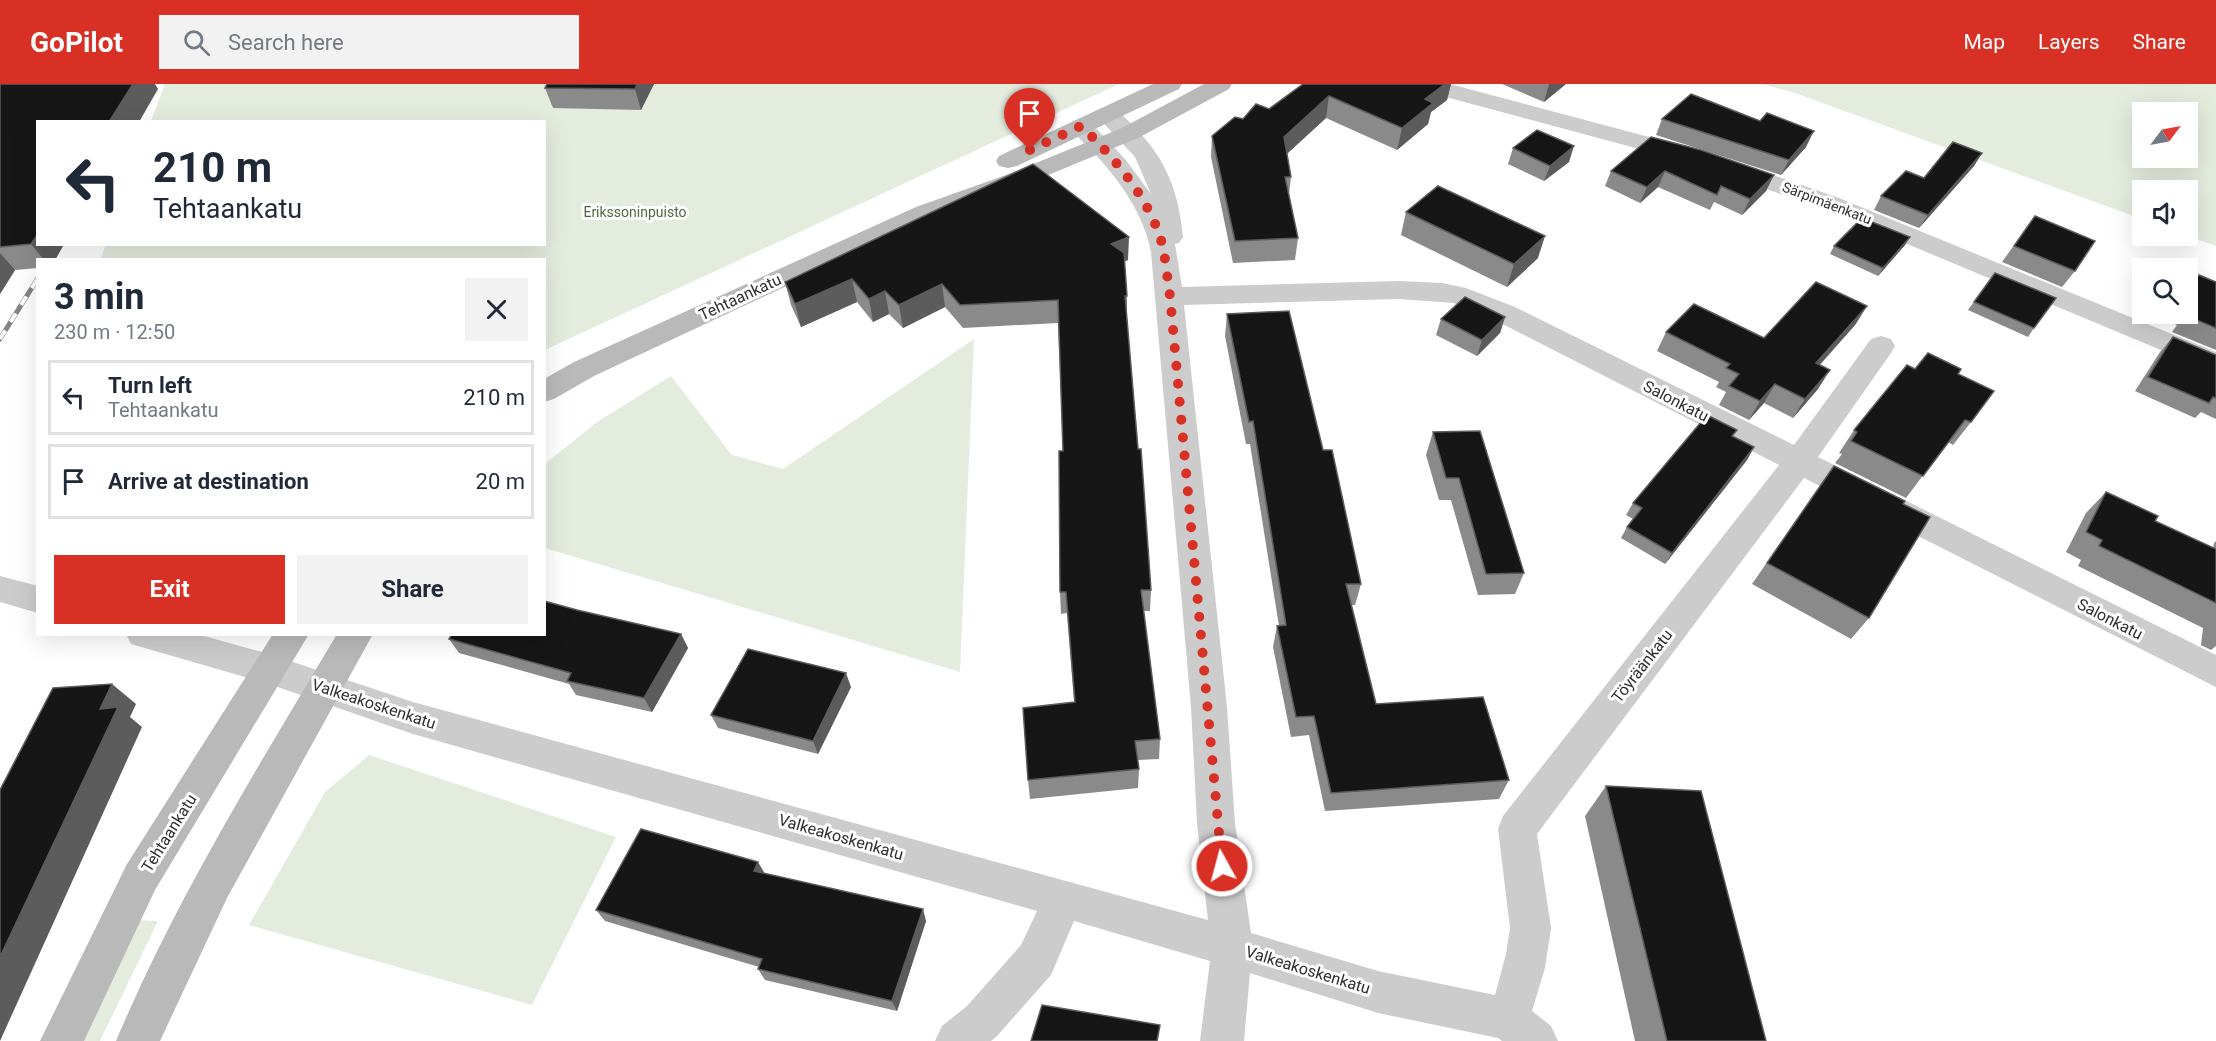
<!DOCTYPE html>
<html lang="en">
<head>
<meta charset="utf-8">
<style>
	:root { --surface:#fff; --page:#f2f2f3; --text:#1f2937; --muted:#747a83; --line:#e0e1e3; --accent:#d93025 }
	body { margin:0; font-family:Roboto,sans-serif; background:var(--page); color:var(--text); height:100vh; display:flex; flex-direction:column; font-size:22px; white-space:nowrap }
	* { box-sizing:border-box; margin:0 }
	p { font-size:20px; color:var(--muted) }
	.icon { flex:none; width:33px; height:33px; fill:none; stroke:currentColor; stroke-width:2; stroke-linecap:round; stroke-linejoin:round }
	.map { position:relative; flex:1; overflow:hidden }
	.panel { position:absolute; left:36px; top:174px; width:510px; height:378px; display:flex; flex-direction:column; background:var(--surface); border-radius:0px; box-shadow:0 6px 24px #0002 }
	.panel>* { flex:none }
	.guide { position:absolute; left:36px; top:36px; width:510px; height:126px; border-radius:0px; box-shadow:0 6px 24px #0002; background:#fff; color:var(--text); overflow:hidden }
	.needle { width:39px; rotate:58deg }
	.buttons { position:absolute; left:2132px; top:18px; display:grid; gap:12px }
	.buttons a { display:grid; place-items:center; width:66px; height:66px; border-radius:0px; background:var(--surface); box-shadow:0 6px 24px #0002; font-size:30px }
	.pin { position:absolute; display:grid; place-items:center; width:51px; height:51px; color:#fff; margin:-62px -26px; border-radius:50% 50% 50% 0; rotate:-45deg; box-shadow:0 0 6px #0007 }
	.pin .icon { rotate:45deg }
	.me { position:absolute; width:66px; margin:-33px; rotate:353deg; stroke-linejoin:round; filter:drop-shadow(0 0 4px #0008) }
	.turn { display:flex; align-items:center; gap:21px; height:126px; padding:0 18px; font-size:27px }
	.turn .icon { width:78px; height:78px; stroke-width:2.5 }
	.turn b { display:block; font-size:42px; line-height:51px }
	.round { display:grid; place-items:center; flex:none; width:63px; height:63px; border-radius:0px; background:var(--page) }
	.head { display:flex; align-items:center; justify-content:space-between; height:102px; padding:0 18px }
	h1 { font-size:36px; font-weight:700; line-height:45px }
	.button { display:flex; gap:12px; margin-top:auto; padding:12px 18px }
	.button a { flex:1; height:69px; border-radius:0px; background:var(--accent); color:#fff; font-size:24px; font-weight:700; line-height:69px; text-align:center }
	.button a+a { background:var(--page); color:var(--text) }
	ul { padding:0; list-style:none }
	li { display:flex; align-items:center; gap:18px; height:75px; margin:0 12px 9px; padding:0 6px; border:3px solid var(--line); border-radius:0px }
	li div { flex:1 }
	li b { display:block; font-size:22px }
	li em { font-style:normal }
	header { display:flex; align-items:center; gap:36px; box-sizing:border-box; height:84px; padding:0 30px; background:var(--accent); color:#fff }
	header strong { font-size:28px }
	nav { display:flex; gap:33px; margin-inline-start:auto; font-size:21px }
	.search { width:420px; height:54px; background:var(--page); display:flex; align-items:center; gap:15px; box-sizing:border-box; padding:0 21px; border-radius:0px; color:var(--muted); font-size:22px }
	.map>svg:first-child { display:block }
	.green { fill:#e4ecde; fill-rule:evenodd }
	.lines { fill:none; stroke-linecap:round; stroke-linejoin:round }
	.minor { fill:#ccc; fill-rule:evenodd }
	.secondary { fill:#b9b9b9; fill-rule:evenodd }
	.rail-casing { stroke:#848484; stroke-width:5 }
	.rail { stroke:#fff; stroke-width:4; stroke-dasharray:10; stroke-linecap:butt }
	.wall { fill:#8a8a8a }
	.shaded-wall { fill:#5c5c5c }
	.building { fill:#161616; stroke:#5c5c5c; stroke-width:1.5 }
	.route { stroke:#d93025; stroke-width:10; stroke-dasharray:0 18 }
	.labels { text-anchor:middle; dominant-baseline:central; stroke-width:6; stroke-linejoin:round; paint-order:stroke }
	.far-street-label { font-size:14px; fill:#2f2f2f; stroke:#fff }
	.far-park-label { font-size:14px; fill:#4e693e; stroke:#fff }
	.street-label { font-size:16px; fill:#2f2f2f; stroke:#fff }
</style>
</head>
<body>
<header>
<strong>GoPilot</strong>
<div class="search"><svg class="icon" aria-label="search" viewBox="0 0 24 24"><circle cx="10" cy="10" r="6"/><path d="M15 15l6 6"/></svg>Search here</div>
<nav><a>Map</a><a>Layers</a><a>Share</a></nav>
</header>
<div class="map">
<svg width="2216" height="957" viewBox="0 0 2216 957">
	<rect width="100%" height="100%" fill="#fff"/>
	<g class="green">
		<polygon points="165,0 1119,0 545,266 544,176 100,176 106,160 544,160 544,38 151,37"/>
		<path d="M1762 0H2216V162L2187 152V106H2142V135L1795 9ZM2142 28H2187V74H2142Z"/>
		<polygon points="974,255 960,588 545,464 545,380 597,338 671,292 732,371 783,385"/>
		<polygon points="369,671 616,753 532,921 249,841 325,708"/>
		<polygon points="134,836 158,837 100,957 77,957"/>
	</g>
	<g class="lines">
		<g class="minor">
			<polygon points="1413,0 1450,0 1713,70 1839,114 2216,268 2216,289 1821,124 1695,80 1416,5"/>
			<path d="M1107 23C1119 26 1128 36 1136 45 1167 76 1179 110 1183 153L1179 159 1175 160 1182 203 1399 197 1442 199 1466 204 1515 223 1794 361 1871 255 1881 252 1891 255 1895 262 1891 269 1818 373 2216 571V603L1804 394 1537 750 1551 844 1545 884 1532 927 1551 942 1558 957H1502L1498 954 1378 929 1250 889 1244 957H1200L1210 877 1074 837 1051 891 997 952 991 957H935L942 942 967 922 1021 861 1037 827 413 650 269 600 131 560 126 550H197L269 570 413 618 1208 836 1197 739 1191 623 1151 168C1144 131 1120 97 1095 70 1086 61 1076 52 1069 42L1073 37 1081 35 1089 37 1125 75 1151 110 1135 73 1095 30 1099 25ZM1399 215 1454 219 1481 229 1779 381 1503 732 1498 745 1510 844 1506 870 1495 911 1378 887 1251 849 1235 739 1227 623 1184 221Z"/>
			<polygon points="0,492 38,502 38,529 0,518"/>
		</g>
		<g class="secondary">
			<polygon points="1153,0 1182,0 1179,5 1017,82 1008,84 999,82 996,77 999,72"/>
			<polygon points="1204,0 1232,0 1229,5 1138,54 1024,101 934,133 594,292 554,315 544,318 544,295 574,278 916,123 1006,91 1122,44"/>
			<polygon points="273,550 309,550 155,806 84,957 40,957 127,780"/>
			<path d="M337 550H373L227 814 160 957H116C176 814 258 683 337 550Z"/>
		</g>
		<defs>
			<polyline id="rail" points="0,255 38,194"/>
		</defs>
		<use href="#rail" class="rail-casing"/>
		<use href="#rail" class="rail"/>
	</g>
	<g class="wall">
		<polygon points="0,0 158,5 38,160 64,160 55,176 38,176 38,184 15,186 0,210"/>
		<polygon points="547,0 654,0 641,26 553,24 545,4"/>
		<polygon points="1303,0 1451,0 1447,16 1431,28 1428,40 1397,66 1326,34 1287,70 1291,93 1289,110 1298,154 1295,176 1233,179 1211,73 1212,52 1243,35 1269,25"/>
		<polygon points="1502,0 1566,0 1544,18"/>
		<polygon points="1662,35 1806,63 1781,91 1656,51"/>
		<polygon points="1651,53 1774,91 1766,107 1742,131 1714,118 1710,126 1658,103 1640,119 1605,102 1611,87"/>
		<polygon points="1513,64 1569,78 1544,97 1508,80"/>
		<polygon points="1982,69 1974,82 1919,144 1874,126 1881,112"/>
		<polygon points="1406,128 1538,174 1507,203 1401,151"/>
		<polygon points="2035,132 2075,187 2062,203 2002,178"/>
		<polygon points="1910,153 1905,161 1878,192 1830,170 1834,162"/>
		<polygon points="1128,176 1124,178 1127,212 1127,235 1151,506 1150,527 1144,527 1160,655 1159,675 1138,676 1139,685 1138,704 1030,715 1028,696 1074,618 1067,529 1061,530 1060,508 1063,367 1058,239 963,244 945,223 903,244 889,230 873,238 857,218 801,243 791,221 785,198"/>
		<polygon points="1995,189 2034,244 2028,253 1968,226"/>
		<polygon points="2199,191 2216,198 2216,266 2172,248 2177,241 2165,236 2169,230 2187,230 2187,204"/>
		<polygon points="1867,222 1855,241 1820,281 1818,305 1793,334 1764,319 1749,336 1719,321 1726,308 1716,303 1719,298 1657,267 1666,248 1764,254"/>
		<polygon points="1227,230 1323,366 1361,500 1355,521 1352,521 1376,620 1509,696 1499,715 1325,727 1309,651 1291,653 1273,563 1277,542 1279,542 1250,360 1246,360 1225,252"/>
		<polygon points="1505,233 1500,249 1477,272 1436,251 1441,235"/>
		<polygon points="2173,253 2216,271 2216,335 2201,328 2195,334 2135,307 2160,268"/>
		<polygon points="1915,285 1958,290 1971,338 1953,361 1948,358 1906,414 1835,379 1842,370 1839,369 1854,346"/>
		<polygon points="1433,348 1524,489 1515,510 1478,511 1451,416 1439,416 1426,371"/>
		<polygon points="1733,353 1754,363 1747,376 1665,480 1621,454 1627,443 1633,435 1626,431 1633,419"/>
		<polygon points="1834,382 1869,534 1851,555 1752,500"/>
		<polygon points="2106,408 2155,437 2213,464 2214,459 2216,457 2216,562 2211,566 2201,561 2203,544 2078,482 2081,476 2066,468 2086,429"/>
		<polygon points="577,526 681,550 688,564 652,628 576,611 569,600 459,569 449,555"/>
		<polygon points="851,603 818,670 718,644 711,631"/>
		<polygon points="1606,702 1766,957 1635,957 1585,732"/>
		<polygon points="764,789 926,837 897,927 765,896 758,885 759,883 605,837 596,826"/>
	</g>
	<g class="shaded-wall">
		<polygon points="133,0 155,0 158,5 139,38 109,38"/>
		<polygon points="637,0 654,0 641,26 635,5"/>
		<polygon points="1445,0 1451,0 1447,16 1431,28 1428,40 1397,66 1402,44 1425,15"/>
		<polygon points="1549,0 1566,0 1544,18"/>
		<polygon points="1329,12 1326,34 1281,75 1284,53"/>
		<polygon points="1814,47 1806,63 1781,91 1789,76"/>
		<polygon points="1574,62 1569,78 1544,97 1550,82"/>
		<polygon points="1982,69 1974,82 1919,144 1928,131"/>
		<polygon points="1665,87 1658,103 1640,119 1647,103"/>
		<polygon points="1774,91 1766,107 1742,131 1750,115"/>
		<polygon points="38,150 38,160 64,160 55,176 44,176 31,160"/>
		<polygon points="1545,152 1538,174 1507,203 1514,180"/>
		<polygon points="1129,153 1128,176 1111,183 1111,160"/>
		<polygon points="1910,153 1905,161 1878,192 1883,184"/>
		<polygon points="0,169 15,186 0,210"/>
		<polygon points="852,195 857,218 801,243 795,220"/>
		<polygon points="942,200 945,223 903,244 899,221"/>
		<polygon points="885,207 889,230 873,238 869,215"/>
		<polygon points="1867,222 1855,241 1804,298 1816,279"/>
		<polygon points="1505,233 1500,249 1477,272 1482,256"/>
		<polygon points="1830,286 1818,305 1793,334 1805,315"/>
		<polygon points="1775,300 1764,319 1749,336 1760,317"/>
		<polygon points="1754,363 1747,376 1665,480 1672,469"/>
		<polygon points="681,550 688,564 652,628 644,614"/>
		<polygon points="846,589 851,603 818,670 813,657"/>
		<polygon points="112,600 136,620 130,633 142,643 0,957 0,873 100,625"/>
		<polygon points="758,778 765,790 754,787"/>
		<polygon points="923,825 926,837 897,927 892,917"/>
	</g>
	<g class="building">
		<polygon points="0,0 133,0 109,38 38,38 38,150 31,160 0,163"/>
		<polygon points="547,0 637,0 635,5 545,4"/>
		<polygon points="1303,0 1445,0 1425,15 1433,19 1402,44 1329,12 1284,53 1291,93 1285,93 1298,154 1235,157 1212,52 1235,33 1243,35 1256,20 1269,25"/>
		<polygon points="1691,10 1760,37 1767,29 1814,47 1789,76 1662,35"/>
		<polygon points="1537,46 1574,62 1550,82 1513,64"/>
		<polygon points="1651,53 1701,66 1774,91 1750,115 1721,102 1717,111 1665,87 1647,103 1611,87"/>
		<polygon points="1953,58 1982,69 1928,131 1881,112 1906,87 1924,94"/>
		<polygon points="1033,80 1129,153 1111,160 1124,169 1127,212 1125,212 1138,365 1141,365 1151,506 1141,506 1160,655 1135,657 1139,685 1028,696 1023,624 1075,618 1066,508 1060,508 1059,367 1063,367 1058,216 960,221 942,200 899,221 885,207 869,215 852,195 795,220 785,198"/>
		<polygon points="1438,102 1545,152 1514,180 1406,128"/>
		<polygon points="2035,132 2095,157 2075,187 2014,162"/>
		<polygon points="1862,134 1910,153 1883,184 1834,162"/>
		<polygon points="1995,189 2056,214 2034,244 1974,218"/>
		<polygon points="2199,191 2216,198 2216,244 2187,232 2191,225 2187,223 2187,208"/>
		<polygon points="1816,198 1867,222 1816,279 1830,286 1805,315 1775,300 1760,317 1729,302 1739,290 1726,284 1730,280 1666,248 1694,220 1764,254"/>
		<polygon points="1465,213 1505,233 1482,256 1441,235"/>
		<polygon points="1289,227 1323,366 1332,366 1361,500 1346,500 1376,620 1483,613 1509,696 1331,709 1314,632 1296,633 1277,542 1286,541 1253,337 1249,338 1227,230"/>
		<polygon points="2173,253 2216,271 2216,314 2213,313 2209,319 2148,293"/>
		<polygon points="1928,269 1961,285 1958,290 1994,307 1971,338 1965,336 1923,392 1851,357 1857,348 1854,346 1907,281 1915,285"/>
		<polygon points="1707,331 1737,346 1732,352 1754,363 1672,469 1627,443 1642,424 1633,419"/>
		<polygon points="1480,347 1524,489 1486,490 1459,394 1446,394 1433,348"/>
		<polygon points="1834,382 1905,417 1903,420 1930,433 1869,534 1767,479"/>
		<polygon points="2106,408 2158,432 2155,437 2216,465 2216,519 2099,462 2102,456 2086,448"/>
		<polygon points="544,517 577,526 681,550 644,614 567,597 571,589 449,555 452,550 544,550"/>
		<polygon points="748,565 846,589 813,657 711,631"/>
		<polygon points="112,600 100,625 118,623 0,873 0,706 53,604"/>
		<polygon points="1606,702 1701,707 1766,957 1667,957"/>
		<polygon points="641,745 758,778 754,787 923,825 892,917 758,885 762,875 596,826"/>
		<polygon points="1042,921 1160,941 1157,957 1031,957"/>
	</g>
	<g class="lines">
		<path class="route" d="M1030 66 1081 42C1113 72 1148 113 1161 156 1166 174 1167 194 1170 212L1222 782"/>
	</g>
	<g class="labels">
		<g class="far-street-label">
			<text transform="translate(1827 119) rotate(21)">Särpimäenkatu</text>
		</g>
		<g class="far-park-label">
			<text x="635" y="128">Erikssoninpuisto</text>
		</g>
		<g class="street-label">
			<text transform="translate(740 213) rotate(-25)">Tehtaankatu</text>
			<text transform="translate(1676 317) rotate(27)">Salonkatu</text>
			<text transform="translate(2110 535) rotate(27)">Salonkatu</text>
			<text transform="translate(1642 582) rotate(-52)">Töyräänkatu</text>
			<text transform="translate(374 620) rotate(18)">Valkeakoskenkatu</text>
			<text transform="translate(169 749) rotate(-58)">Tehtaankatu</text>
			<text transform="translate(841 753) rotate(16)">Valkeakoskenkatu</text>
			<text transform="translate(1308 886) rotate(17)">Valkeakoskenkatu</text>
		</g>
	</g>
</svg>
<div class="buttons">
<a><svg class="needle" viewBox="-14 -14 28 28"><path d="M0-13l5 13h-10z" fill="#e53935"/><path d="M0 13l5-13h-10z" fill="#747a83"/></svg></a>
<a><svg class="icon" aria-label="sound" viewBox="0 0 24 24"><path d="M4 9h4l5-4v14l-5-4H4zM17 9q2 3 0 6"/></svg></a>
<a><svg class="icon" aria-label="search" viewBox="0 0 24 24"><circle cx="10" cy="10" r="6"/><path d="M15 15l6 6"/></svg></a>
</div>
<div class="pin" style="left:1030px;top:66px;background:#d93025"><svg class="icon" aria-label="arrive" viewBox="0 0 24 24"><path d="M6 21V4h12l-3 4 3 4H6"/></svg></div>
<svg class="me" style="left:1222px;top:782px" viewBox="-20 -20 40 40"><circle r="17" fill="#d93025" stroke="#fff" stroke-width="3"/><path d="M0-11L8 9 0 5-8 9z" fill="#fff"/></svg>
<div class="guide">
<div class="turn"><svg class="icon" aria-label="left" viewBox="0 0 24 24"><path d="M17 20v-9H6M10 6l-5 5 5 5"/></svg><div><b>210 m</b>Tehtaankatu</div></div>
</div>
<section class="panel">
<div class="head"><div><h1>3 min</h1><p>230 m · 12:50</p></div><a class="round"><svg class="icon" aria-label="close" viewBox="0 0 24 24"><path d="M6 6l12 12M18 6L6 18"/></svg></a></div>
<ul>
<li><svg class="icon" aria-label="left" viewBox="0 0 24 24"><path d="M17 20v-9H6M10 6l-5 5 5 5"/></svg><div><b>Turn left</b><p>Tehtaankatu</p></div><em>210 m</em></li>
<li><svg class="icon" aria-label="arrive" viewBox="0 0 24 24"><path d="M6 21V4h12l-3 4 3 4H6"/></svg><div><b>Arrive at destination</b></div><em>20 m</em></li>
</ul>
<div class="button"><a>Exit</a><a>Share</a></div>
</section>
</div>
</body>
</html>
